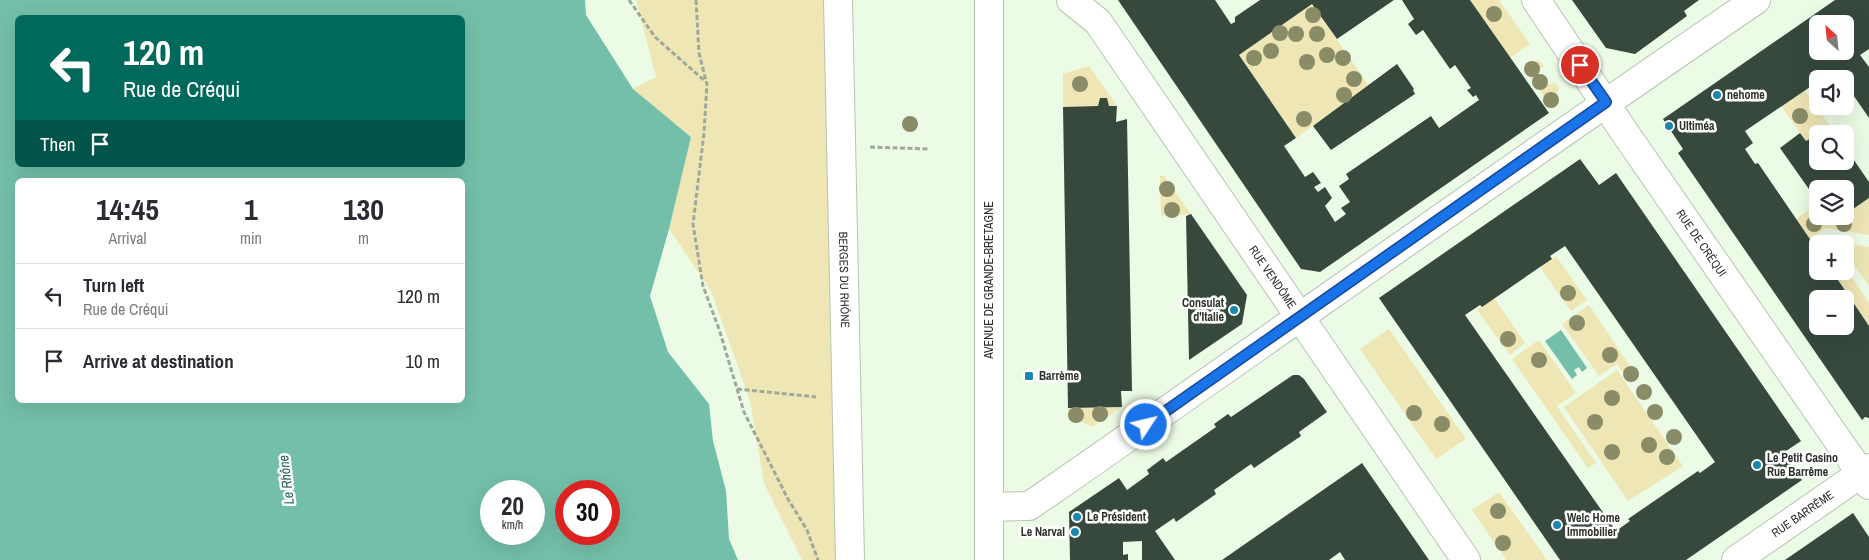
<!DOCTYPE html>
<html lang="en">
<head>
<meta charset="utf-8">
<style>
	:root { --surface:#fff; --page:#f2f2f3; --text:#2b2b33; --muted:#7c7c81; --line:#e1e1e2 }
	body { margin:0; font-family:"Archivo Narrow",sans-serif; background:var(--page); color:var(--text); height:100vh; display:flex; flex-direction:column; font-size:19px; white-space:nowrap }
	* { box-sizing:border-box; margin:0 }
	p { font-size:16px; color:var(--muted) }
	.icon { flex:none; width:28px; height:28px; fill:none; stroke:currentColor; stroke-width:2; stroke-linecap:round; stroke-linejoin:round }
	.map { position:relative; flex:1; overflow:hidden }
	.sheet { position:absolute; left:15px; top:178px; width:450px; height:225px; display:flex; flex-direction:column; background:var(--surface); border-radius:8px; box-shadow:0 5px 20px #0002 }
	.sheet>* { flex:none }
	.top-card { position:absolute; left:15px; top:15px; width:450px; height:152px; border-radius:8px; box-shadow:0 5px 20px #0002; background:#00695c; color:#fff; overflow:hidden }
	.needle { width:32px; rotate:333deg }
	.controls { position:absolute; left:1809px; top:15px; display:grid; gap:10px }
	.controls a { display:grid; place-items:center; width:45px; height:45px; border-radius:8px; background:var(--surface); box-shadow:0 5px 20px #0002; font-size:25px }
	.speed { position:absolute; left:480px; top:480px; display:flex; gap:10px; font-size:25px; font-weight:700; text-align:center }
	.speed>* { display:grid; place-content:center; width:65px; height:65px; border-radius:50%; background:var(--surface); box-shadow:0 5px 20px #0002; line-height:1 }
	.speed small { font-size:12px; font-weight:400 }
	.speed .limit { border:8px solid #d22; background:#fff; color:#111 }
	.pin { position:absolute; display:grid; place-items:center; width:42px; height:42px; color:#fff; margin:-21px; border:2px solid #fff; border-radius:50%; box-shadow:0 1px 5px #0007 }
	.me { position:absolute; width:55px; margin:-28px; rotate:55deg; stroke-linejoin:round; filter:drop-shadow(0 0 4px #0008) }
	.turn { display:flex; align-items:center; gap:18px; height:105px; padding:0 25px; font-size:22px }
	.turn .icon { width:65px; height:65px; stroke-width:2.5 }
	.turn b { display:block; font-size:35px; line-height:42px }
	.then { display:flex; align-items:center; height:48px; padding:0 25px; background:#0003; gap:10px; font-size:19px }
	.eta { display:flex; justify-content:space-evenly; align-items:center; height:85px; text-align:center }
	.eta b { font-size:30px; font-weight:700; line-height:35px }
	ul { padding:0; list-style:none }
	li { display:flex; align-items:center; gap:15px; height:65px; padding:0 25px; border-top:1px solid var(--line) }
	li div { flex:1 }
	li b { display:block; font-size:19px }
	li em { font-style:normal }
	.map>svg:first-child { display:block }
	.green { fill:#eee6b5 }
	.water { fill:#74bfa9; fill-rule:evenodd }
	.building { fill:#37493d; fill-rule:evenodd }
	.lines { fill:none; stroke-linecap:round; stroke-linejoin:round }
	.street-casing { stroke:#b6c5b1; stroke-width:30 }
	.primary-casing { stroke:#b6c5b1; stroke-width:30 }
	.path { stroke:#9ea99a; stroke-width:3; stroke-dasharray:5 2.5; stroke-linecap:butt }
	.street { stroke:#fff; stroke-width:28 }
	.primary { stroke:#fff; stroke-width:28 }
	.tree { fill:#8a8c68 }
	.route-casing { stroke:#114b97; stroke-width:12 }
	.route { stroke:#1a73e8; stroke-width:9 }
	.poi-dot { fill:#1b87ae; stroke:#fff; stroke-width:2 }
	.labels { text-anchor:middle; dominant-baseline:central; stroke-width:5; stroke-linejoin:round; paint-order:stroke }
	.poi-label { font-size:12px; font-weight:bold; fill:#2c312a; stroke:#fff; text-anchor:start }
	.street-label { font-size:12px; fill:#2c312a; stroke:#fff }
	.water-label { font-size:14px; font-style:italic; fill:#276354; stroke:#fff }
</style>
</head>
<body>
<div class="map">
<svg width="1869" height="560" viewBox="0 0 1869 560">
	<rect width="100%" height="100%" fill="#ecfbe6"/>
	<g class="green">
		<polygon points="636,0 838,0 850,560 802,560 764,483 750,401 711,291 669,229 691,137 633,89 656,77"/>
		<polygon points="1470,0 1499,0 1530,44 1510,58"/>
		<polygon points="1312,4 1369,86 1296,138 1239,55"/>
		<polygon points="1538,60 1544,66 1538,71 1547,85 1555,83 1559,87 1555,106 1551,107 1524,69"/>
		<polygon points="1089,66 1117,106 1109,106 1107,98 1100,98 1098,106 1063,107 1063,74"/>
		<polygon points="1805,91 1830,126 1806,141 1781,106"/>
		<polygon points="1160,176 1164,176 1191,214 1161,216"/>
		<polygon points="1845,198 1853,209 1869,198 1869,235 1826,228 1810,240 1796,219 1817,204 1818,216 1845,216"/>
		<polygon points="1839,242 1869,247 1869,286 1845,251 1845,244"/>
		<polygon points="1556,256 1587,300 1571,311 1540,267"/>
		<polygon points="1845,267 1869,303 1869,326 1831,271 1845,271"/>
		<polygon points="1494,298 1525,343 1510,355 1477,310"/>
		<polygon points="1589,305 1638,378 1631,383 1617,364 1599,376 1562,324"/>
		<polygon points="1389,329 1466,439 1436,459 1360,349"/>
		<polygon points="1539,340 1576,393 1557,406 1596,463 1588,468 1512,359"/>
		<polygon points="1617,370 1683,466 1628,501 1564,407"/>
		<polygon points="1122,407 1092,427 1068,415 1068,408"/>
		<polygon points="1499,492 1547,560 1506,560 1472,510"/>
	</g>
	<g class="water">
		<path d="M0 0H585L586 15 633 89 691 137 669 229 650 296 668 352 709 404 713 441 726 491 729 539 738 560H0ZM18 18H462V165H18ZM18 180H462V400H18ZM491 491H534V534H491ZM566 491H609V534H566Z"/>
		<polygon points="1561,330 1587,368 1582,372 1579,367 1574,370 1577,375 1572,379 1545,341"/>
	</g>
	<g class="building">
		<polygon points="1118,0 1215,0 1231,24 1235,22 1235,17 1260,0 1394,0 1337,39 1312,4 1239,55 1296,138 1284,146 1305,177 1313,172 1321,183 1314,187 1318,192 1325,187 1332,198 1325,206 1335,222 1346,214 1341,208 1350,202 1339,186 1349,179 1346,174 1431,116 1439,128 1479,100 1476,95 1473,97 1467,90 1471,88 1455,65 1450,69 1423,30 1416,35 1408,24 1414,19 1402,0 1470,0 1549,113 1320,272 1301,269"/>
		<polygon points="1572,0 1699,0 1684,11 1687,16 1635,54 1606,48"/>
		<path d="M1835 0H1869V49L1860 55 1869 67V118L1845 83V79H1842L1839 73 1826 79H1818V88L1816 89 1813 85 1745 131 1753 143 1745 149 1755 164 1758 163 1818 251V271H1832L1869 326V418L1865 417 1862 420 1678 153 1683 149 1663 119ZM1818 24H1845V51H1818ZM1818 299H1845V326H1818Z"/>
		<polygon points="1397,64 1414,89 1413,90 1415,94 1331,150 1313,126"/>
		<polygon points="1100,98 1107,98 1109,106 1117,106 1116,122 1127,119 1132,391 1121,391 1122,407 1068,408 1063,107 1098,106"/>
		<polygon points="1830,126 1836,134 1818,134"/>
		<polygon points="1800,133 1806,141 1818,134 1818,161 1845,161 1845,147 1869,182 1869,198 1853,209 1845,198 1845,189 1818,189 1818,202 1780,148"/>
		<path d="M1580 159 1599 185 1616 173 1801 441 1783 453 1802 480 1686 560H1560L1379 298ZM1565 246 1715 462 1700 473 1698 471 1628 519 1630 521 1616 531 1465 315 1480 305 1482 307 1540 267 1552 259 1550 256Z"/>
		<polygon points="1191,214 1247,295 1242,324 1189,360 1186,216"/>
		<polygon points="1293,375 1299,375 1304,379 1327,412 1299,432 1301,436 1254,468 1251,464 1214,490 1216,494 1176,522 1174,518 1155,531 1175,560 1142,560 1142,541 1123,542 1123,555 1128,554 1128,560 1070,560 1069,512 1119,478 1127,490 1149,474 1147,470 1163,458 1166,462 1216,427 1214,424 1228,414 1231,417"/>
		<polygon points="1362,463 1429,560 1345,560 1340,552 1329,560 1222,560"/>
		<polygon points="1853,513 1869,537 1869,560 1785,560"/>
	</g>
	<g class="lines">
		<defs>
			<g id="street">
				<path id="s1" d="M838 0 850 560"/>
				<path id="s2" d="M1071 0 1098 22 1466 560"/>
				<path id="s3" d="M1536 0 1625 133 1869 485"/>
				<path d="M989 507 1029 506 1051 491C1286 328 1519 161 1756 0"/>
				<path id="s4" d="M1736 560 1869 468"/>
			</g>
			<polyline id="primary" points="989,560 989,0"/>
		</defs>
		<use href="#street" class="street-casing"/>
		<use href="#primary" class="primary-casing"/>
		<g class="path">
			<polyline points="629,0 655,37 707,83 704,133 693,224 703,286 719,329 744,412 788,499 807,530 818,560"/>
			<polyline points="696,0 699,53 706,81"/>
			<polyline points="870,147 930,149"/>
			<polyline points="737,389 816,397"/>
		</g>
		<use href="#street" class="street"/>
		<use href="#primary" class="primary"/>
	</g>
	<g class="tree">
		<circle cx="1494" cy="14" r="8"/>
		<circle cx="1313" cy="15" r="8"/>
		<circle cx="1280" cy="33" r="8"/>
		<circle cx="1296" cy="34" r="8"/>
		<circle cx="1317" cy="34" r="8"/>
		<circle cx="1271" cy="51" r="8"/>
		<circle cx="1327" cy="55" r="8"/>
		<circle cx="1254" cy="58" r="8"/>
		<circle cx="1343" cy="58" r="8"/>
		<circle cx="1307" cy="62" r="8"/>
		<circle cx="1532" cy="69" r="8"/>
		<circle cx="1354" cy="79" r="8"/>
		<circle cx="1540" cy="82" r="8"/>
		<circle cx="1080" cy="84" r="8"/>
		<circle cx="1344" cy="95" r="8"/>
		<circle cx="1551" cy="100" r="8"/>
		<circle cx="1800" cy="116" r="8"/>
		<circle cx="1304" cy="119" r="8"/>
		<circle cx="910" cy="124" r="8"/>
		<circle cx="1167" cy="189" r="8"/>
		<circle cx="1172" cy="210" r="8"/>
		<circle cx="1814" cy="224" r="8"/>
		<circle cx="1844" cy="224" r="8"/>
		<circle cx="1568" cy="293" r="8"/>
		<circle cx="1577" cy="323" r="8"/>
		<circle cx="1508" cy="339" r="8"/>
		<circle cx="1610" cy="355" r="8"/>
		<circle cx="1539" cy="360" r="8"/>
		<circle cx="1631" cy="374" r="8"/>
		<circle cx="1644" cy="392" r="8"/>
		<circle cx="1612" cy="398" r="8"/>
		<circle cx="1655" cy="412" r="8"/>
		<circle cx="1414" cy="413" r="8"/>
		<circle cx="1100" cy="414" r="8"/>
		<circle cx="1076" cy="415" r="8"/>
		<circle cx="1595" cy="422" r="8"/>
		<circle cx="1442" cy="424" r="8"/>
		<circle cx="1674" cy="437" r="8"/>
		<circle cx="1649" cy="445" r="8"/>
		<circle cx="1612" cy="452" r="8"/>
		<circle cx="1667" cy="457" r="8"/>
		<circle cx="1498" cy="511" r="8"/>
		<circle cx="1503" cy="543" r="8"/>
	</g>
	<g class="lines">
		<defs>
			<polyline id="route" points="1146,425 1606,102 1580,65"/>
		</defs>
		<use href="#route" class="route-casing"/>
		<use href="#route" class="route"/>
	</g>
	<g class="poi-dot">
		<circle cx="1717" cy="95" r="5"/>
		<circle cx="1669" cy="126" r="5"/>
		<circle cx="1234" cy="310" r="5"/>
		<rect x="1024" y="371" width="10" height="10" rx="2.5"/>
		<circle cx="1757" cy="465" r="5"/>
		<circle cx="1077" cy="517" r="5"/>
		<circle cx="1557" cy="525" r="5"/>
		<circle cx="1075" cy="532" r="5"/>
	</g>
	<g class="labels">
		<g class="poi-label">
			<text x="1727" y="95">nehome</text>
			<text x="1679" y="126">Ultiméa</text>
			<text x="1224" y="303" text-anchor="end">Consulat<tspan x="1224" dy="14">d'Italie</tspan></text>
			<text x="1039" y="376">Barrème</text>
			<text x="1767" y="458">Le Petit Casino<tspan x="1767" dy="14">Rue Barrême</tspan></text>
			<text x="1087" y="517">Le Président</text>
			<text x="1567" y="518">Welc Home<tspan x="1567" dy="14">Immobilier</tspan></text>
			<text x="1065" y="532" text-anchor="end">Le Narval</text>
		</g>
		<g class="street-label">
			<text stroke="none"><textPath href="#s3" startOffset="294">RUE DE CRÉQUI</textPath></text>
			<text stroke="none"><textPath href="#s2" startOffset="344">RUE VENDÔME</textPath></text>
			<text stroke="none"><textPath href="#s1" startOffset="280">BERGES DU RHÔNE</textPath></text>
			<text transform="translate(989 280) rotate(-90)">AVENUE DE GRANDE-BRETAGNE</text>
			<text stroke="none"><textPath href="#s4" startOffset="81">RUE BARRÊME</textPath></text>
		</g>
		<g class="water-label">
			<text transform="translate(286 480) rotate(-97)">Le Rhône</text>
		</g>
	</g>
</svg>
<div class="controls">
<a><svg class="needle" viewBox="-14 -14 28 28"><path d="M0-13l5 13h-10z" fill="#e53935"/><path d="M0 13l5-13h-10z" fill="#7c7c81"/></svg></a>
<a><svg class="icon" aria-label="sound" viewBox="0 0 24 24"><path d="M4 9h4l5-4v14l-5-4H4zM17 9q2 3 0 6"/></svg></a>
<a><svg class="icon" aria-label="search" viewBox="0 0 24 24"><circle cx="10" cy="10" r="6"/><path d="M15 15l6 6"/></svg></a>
<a><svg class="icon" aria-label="layers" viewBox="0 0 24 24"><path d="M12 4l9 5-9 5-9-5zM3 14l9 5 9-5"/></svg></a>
<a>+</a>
<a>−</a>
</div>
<div class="speed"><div>20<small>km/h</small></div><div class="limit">30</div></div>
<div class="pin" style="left:1580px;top:65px;background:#d93025"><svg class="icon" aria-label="arrive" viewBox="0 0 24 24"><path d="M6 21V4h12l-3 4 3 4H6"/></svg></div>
<svg class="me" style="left:1146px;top:425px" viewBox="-20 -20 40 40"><circle r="17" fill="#1a73e8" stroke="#fff" stroke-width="3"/><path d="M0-11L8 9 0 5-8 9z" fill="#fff"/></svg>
<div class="top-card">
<div class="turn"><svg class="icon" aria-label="left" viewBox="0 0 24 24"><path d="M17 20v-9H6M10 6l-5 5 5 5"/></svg><div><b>120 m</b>Rue de Créqui</div></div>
<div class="then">Then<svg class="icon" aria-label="arrive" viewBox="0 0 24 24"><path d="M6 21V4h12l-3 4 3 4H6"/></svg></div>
</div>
<section class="sheet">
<div class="eta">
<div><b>14:45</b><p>Arrival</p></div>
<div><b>1</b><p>min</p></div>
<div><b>130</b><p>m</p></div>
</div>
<ul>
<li><svg class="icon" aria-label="left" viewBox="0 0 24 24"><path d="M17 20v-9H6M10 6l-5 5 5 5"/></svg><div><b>Turn left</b><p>Rue de Créqui</p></div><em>120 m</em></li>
<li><svg class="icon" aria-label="arrive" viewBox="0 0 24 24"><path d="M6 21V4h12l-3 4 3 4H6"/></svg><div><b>Arrive at destination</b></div><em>10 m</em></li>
</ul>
</section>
</div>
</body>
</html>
